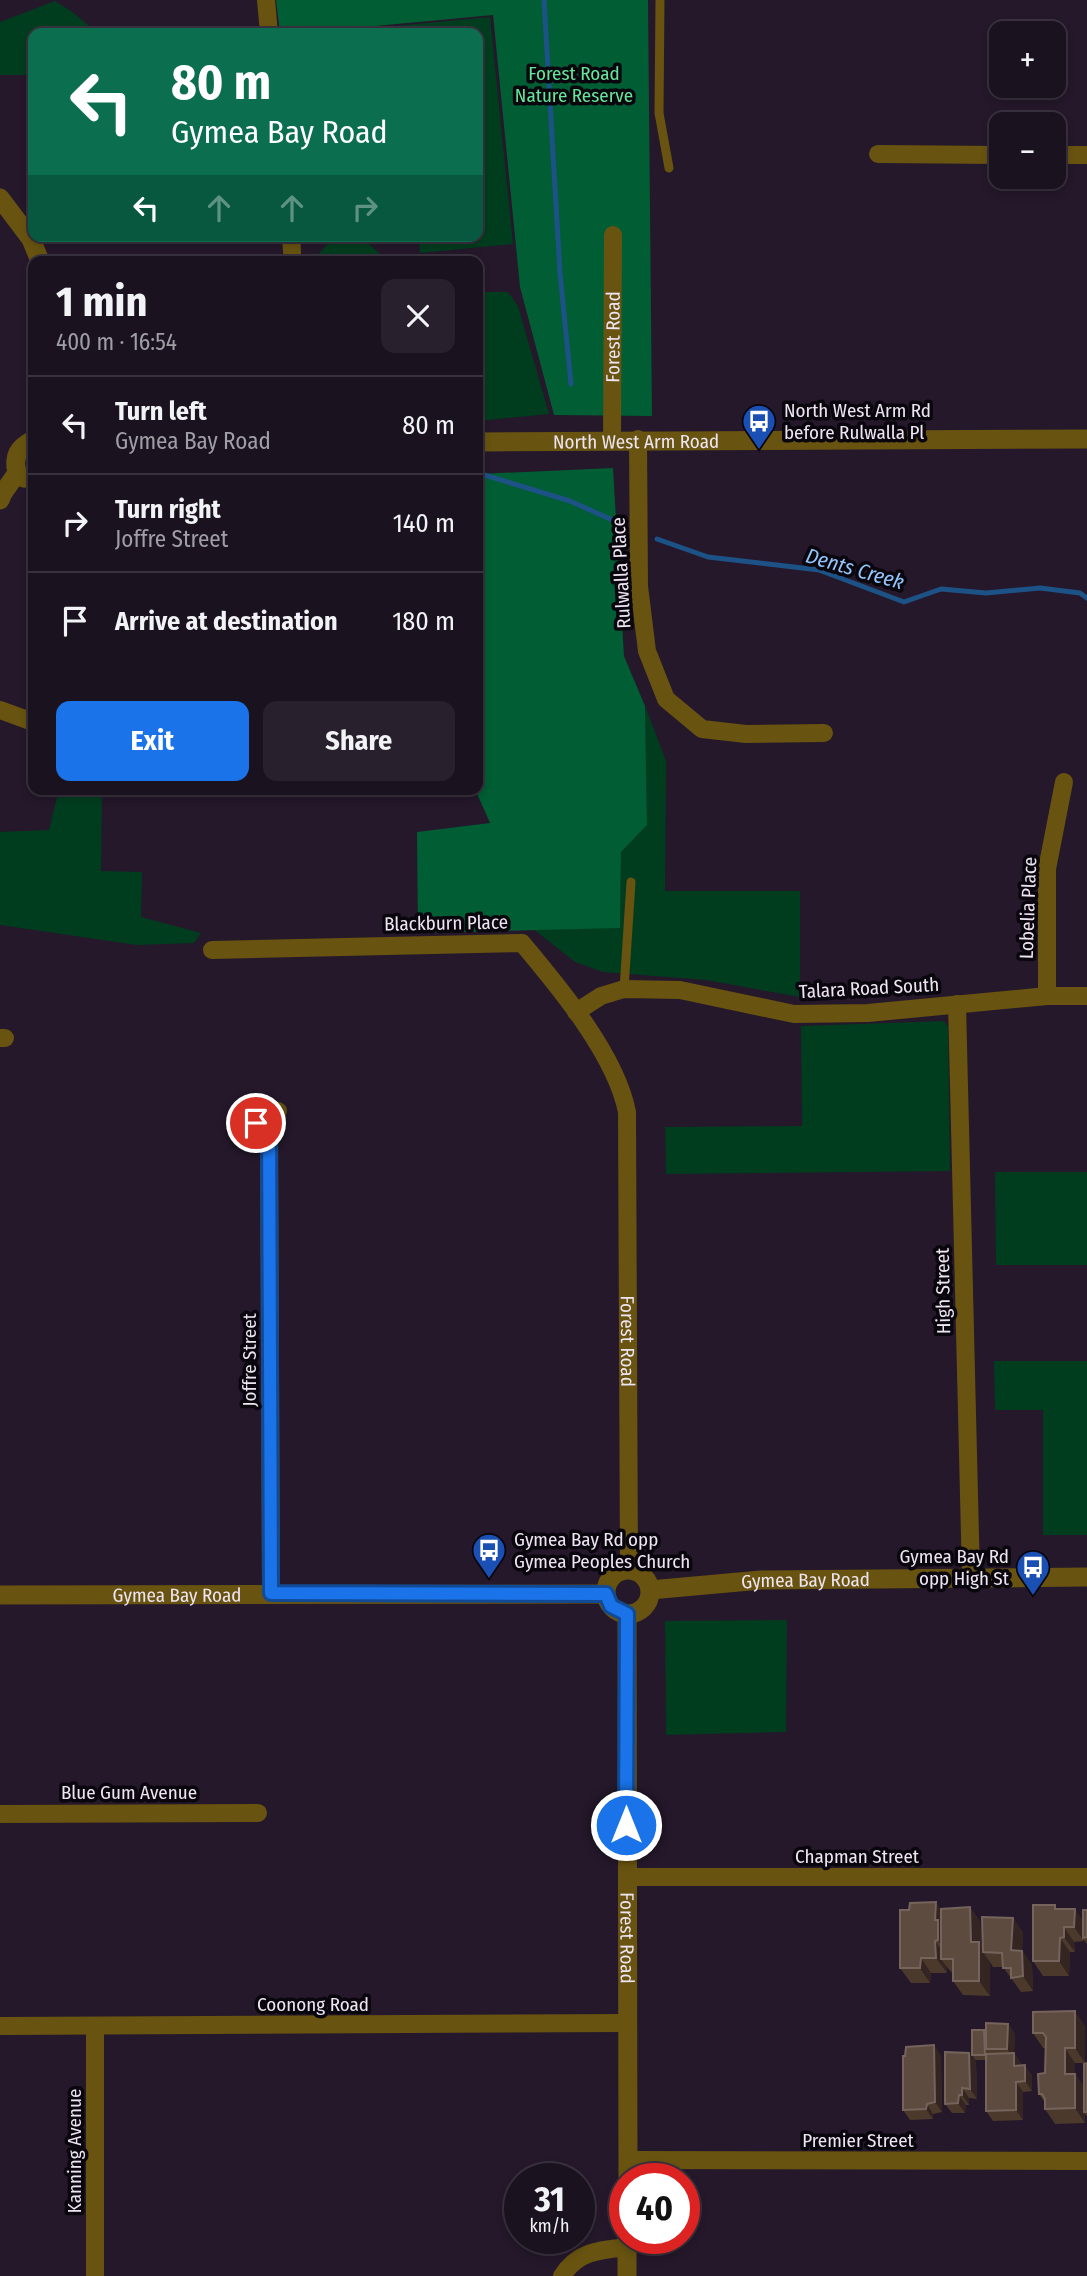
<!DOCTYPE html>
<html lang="en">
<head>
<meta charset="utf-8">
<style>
	:root { --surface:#1b1220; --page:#28202d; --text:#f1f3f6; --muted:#a09ea5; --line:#39323e; --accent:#1a73e8 }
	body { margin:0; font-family:"Fira Sans Condensed",sans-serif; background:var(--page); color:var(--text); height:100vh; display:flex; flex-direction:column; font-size:26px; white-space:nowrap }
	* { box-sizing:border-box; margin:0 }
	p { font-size:23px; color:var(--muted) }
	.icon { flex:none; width:38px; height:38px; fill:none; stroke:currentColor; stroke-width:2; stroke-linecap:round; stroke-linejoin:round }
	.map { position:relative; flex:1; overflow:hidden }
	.side { position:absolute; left:28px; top:256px; width:455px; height:539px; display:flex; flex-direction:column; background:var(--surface); border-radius:14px; box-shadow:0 4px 10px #0003,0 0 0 2px var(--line) }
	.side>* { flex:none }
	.hud { position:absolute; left:28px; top:28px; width:455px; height:214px; border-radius:14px; box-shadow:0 4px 10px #0003,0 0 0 2px var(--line); background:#0b6e4f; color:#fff; overflow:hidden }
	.fabs { position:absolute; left:989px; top:21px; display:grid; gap:14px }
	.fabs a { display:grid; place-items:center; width:77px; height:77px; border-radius:14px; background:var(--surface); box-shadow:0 4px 10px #0003,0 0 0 2px var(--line); font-size:35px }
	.speed { position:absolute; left:504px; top:2163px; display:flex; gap:14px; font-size:35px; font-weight:700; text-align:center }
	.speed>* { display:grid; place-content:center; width:91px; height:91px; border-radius:50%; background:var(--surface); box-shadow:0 4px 10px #0003,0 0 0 2px var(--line); line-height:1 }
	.speed small { font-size:18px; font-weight:400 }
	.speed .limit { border:10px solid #d22; background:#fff; color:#111 }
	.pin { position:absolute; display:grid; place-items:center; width:60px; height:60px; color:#fff; margin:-30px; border:4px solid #fff; border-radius:50%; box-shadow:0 2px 7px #0007 }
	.me { position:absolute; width:77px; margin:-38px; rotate:0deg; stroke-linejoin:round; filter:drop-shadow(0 0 5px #0008) }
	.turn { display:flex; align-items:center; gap:24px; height:147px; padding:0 28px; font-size:32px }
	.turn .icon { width:91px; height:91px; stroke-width:2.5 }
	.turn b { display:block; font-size:49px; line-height:60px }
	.lanes { display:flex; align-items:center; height:66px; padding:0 28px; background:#0003; justify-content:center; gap:35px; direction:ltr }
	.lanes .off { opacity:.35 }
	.round { display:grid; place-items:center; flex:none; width:74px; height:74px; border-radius:14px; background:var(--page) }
	.summary { display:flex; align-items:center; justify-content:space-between; height:119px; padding:0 28px }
	h1 { font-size:42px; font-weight:700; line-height:52px }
	.action { display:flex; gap:14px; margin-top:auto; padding:14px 28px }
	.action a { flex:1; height:80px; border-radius:14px; background:var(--accent); color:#fff; font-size:28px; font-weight:700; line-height:80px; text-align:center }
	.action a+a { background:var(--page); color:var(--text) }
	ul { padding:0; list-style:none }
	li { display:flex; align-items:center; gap:21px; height:98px; padding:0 28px; border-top:2px solid var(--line) }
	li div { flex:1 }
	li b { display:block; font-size:26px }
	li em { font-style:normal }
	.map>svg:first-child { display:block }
	.green { fill:#003d1f }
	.forest { fill:#015d33 }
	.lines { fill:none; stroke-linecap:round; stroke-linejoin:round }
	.stream { stroke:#1d5286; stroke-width:5 }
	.service { stroke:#685310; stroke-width:9 }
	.minor { stroke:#685310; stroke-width:18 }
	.tertiary { stroke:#685310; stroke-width:19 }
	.wall { fill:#4b392b }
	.shaded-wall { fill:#342422 }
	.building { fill:#5d4b40; stroke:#74645c; stroke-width:2 }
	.route-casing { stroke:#114b97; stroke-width:18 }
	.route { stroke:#1a73e8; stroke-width:12 }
	.labels { text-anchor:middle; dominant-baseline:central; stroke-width:7; stroke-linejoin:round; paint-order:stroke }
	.park-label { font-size:19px; fill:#65e79b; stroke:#0a060d }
	.street-label { font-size:19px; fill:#eee5f2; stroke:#0a060d }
	.poi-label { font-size:19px; fill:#eee5f2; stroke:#0a060d; text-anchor:start }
	.water-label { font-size:21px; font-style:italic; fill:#92c5fc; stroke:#0a060d }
</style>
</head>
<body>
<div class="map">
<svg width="1087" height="2276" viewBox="0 0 1087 2276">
	<rect width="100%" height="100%" fill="#24182a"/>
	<g class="green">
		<polygon points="55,1 71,11 98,33 33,33 33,75 0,75 0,22"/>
		<polygon points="490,17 513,244 420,253 418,236 478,236 478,33 395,33 395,26"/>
		<polygon points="335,236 360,236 388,261 312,261"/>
		<polygon points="478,292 508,292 518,306 549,414 478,421"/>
		<polygon points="645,706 666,761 665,891 800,891 800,997 706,980 603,972 575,962 532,928 620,927 621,852 647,825"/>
		<polygon points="59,789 102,789 101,871 142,872 141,917 201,933 194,943 137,945 0,925 0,832 49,830"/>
		<polygon points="944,1021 948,1027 950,1171 666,1174 665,1127 802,1126 801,1026"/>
		<polygon points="995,1172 1087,1172 1087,1265 996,1265"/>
		<polygon points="994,1361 1087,1361 1087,1535 1043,1535 1043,1410 995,1410"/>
		<polygon points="787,1620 786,1732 666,1735 665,1621"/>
	</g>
	<g class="forest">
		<polygon points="276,0 648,0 652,416 554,415 520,287 493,15 301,33 280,33"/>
		<polygon points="613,468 624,656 645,706 647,825 621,852 620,928 418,933 417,832 490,823 475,789 478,789 478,474"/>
	</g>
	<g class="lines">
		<g class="stream">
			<polyline points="544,0 560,273 571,384"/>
			<polyline points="478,473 570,501 619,523"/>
			<polyline points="657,539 708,557 819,570 904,602 941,589 986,593 1040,588 1080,593 1087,598"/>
		</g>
		<g class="service">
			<polyline points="660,0 659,113 669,168"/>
			<polyline points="624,989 631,882"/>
		</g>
		<g class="minor">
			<polyline points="266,0 269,33"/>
			<polyline points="878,154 1001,155"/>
			<polyline points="1054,155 1087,155"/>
			<polyline points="291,236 292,252"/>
			<polyline points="638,439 639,586 647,651 666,699 702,729 746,734 824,733"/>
			<path id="s1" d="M612 440 613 235"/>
			<polyline points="0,710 33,722"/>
			<path id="s2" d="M212 950 522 943C559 987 616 1055 627 1112L629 1570"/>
			<polyline points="1047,996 1047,869 1064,782"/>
			<polyline points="957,1004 971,1577"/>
			<polyline points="576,1012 601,996 624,989 680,990 794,1014 868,1013 1047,996 1087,996"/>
			<polyline points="0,1038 5,1038"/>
			<polyline points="256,1123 269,1127 271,1593"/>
			<polyline points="269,1127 278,1111"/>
			<polyline points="0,1814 258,1813"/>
			<polyline points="627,1877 1087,1877"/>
			<polyline points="0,2026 627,2023"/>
			<polyline points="95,2026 95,2276"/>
			<polyline points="629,2160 1087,2161"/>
			<path d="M562 2276C578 2251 599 2250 627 2247"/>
		</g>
		<g class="tertiary">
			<polyline points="0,198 31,239 40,261"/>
			<path d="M33 440C18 448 13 456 17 473L24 478 33 479"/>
			<path id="s3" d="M478 442 1087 439"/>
			<polyline points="0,500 3,493 17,473"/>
			<circle cx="628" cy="1592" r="22"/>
			<path id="s4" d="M650 1590 761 1580 1087 1577"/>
			<path id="s5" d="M0 1595 606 1594"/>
			<path id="s6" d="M627 1614 628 2179"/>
			<polyline points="627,2276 627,2238"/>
		</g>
	</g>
	<g class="wall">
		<polygon points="970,1907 980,1922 981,1944 983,1947 1013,1918 1023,1933 1022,1951 1032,1965 1033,1991 1021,1992 1003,1967 993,1967 990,1962 990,1996 963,1995 953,1981 953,1974 946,1966 947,1973 931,1973 930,1983 911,1983 900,1968 941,1910"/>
		<polygon points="1058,1909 1083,1921 1087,1910 1087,1944 1084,1940 1084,1941 1074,1942 1075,1952 1070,1952 1069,1976 1043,1976 1033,1961"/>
		<polygon points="1008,2024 1015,2034 1014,2053 1021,2063 1021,2065 1032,2075 1032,2091 1023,2092 1023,2120 993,2121 986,2111 986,2060 975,2060 972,2055 986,2033"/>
		<polygon points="1085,2026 1085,2063 1075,2063 1075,2074 1084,2087 1087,2063 1087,2116 1085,2114 1085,2123 1055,2124 1045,2109 1045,2103 1039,2094 1045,2073 1046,2048 1043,2048 1033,2033"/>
		<polygon points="969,2053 976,2062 977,2099 969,2098 969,2105 966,2105 965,2113 952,2113 945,2104"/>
		<polygon points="941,2055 942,2112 933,2114 933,2119 910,2120 903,2110"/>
	</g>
	<g class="shaded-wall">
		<polygon points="936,1902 946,1917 948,1954 938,1940 935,1920"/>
		<polygon points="970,1907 980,1922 981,1944 987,1952 983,1952 990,1962 990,1996 979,1981 971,1942"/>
		<polygon points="1075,1909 1085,1924 1083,1938 1084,1941 1074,1927"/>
		<polygon points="1013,1918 1023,1933 1021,1964 1011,1950"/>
		<polygon points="1064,1927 1074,1942 1075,1952 1064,1937"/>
		<polygon points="1060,1938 1070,1952 1069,1976 1059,1961"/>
		<polygon points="935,1941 945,1955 941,1959 946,1966 947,1973 936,1958"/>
		<polygon points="1022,1951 1032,1965 1033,1991 1023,1976"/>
		<polygon points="921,1958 931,1973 930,1983 920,1968"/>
		<polygon points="1075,2011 1085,2026 1085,2063 1075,2048"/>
		<polygon points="1008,2024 1015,2034 1014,2053 1021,2063 1021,2076 1014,2066 1014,2058 1007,2049"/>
		<polygon points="934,2045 941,2055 942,2112 935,2102"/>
		<polygon points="1065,2048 1075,2063 1075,2074 1085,2088 1085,2123 1075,2108 1065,2074"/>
		<polygon points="969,2053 976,2062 977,2099 970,2089"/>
		<polygon points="1025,2065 1032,2075 1032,2091 1025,2081"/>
		<polygon points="1016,2082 1023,2092 1023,2120 1016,2110"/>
		<polygon points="962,2088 969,2098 969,2105 962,2095"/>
		<polygon points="959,2095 966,2105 965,2113 958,2103"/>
		<polygon points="927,2104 933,2114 933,2119 926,2109"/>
	</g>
	<g class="building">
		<polygon points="936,1902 935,1920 938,1920 938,1940 935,1941 936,1958 921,1958 920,1968 900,1968 900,1910 909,1910 910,1903"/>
		<polygon points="1033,1905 1055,1905 1055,1909 1075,1909 1074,1927 1064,1927 1064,1937 1060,1938 1059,1961 1033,1961"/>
		<polygon points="970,1907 971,1942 979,1942 979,1981 953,1981 953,1959 941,1959 941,1909"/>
		<polygon points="1083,1910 1087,1910 1087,1937 1083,1938"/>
		<polygon points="982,1917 1013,1918 1011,1950 1022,1951 1023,1976 1011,1978 1011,1968 1003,1968 1002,1953 983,1952"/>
		<polygon points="1075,2011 1075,2048 1065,2048 1065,2074 1075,2074 1075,2108 1045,2109 1045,2099 1042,2094 1039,2094 1038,2074 1045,2073 1046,2037 1043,2033 1033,2033 1033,2012"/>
		<polygon points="986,2023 1008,2024 1007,2049 986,2049"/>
		<polygon points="972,2030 984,2030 985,2055 972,2055"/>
		<polygon points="934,2045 935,2102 927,2104 926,2109 903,2110 903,2056 905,2056 906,2047"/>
		<polygon points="945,2052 969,2053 970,2089 962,2088 962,2095 959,2095 958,2103 945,2104"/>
		<polygon points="1014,2053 1014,2066 1025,2065 1025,2081 1016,2082 1016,2110 986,2111 986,2054"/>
		<polygon points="1087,2063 1087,2112 1084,2112 1084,2064"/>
	</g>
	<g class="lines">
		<defs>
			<polyline id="route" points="256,1123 269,1127 271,1593 606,1594 611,1606 627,1614 626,1825"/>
		</defs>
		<use href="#route" class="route-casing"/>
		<use href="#route" class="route"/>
	</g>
	<defs>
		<symbol id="bus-pin" viewBox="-11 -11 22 30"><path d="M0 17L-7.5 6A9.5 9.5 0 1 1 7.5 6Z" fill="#1a4fb4" stroke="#0a060d"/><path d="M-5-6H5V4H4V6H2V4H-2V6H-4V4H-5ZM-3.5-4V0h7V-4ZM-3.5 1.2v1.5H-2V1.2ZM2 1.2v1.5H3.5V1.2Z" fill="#fff"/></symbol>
	</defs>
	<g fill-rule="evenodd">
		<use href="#bus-pin" x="740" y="402" width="38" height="52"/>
		<use href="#bus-pin" x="470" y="1531" width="38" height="52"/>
		<use href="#bus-pin" x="1014" y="1548" width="38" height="52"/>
	</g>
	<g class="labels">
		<g class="park-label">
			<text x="574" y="73">Forest Road<tspan x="574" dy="22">Nature Reserve</tspan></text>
		</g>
		<g class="street-label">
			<text stroke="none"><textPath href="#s1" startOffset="103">Forest Road</textPath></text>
			<text stroke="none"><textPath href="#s3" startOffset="158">North West Arm Road</textPath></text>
			<text transform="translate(621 573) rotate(-93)">Rulwalla Place</text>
			<text transform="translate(1028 908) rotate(-88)">Lobelia Place</text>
			<text transform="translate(446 923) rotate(-1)">Blackburn Place</text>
			<text transform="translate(869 988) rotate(-3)">Talara Road South</text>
			<text transform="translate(943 1291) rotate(-91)">High Street</text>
			<text stroke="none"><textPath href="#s2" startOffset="740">Forest Road</textPath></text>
			<text transform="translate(249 1360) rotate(-90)">Joffre Street</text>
			<text stroke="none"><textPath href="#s4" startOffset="156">Gymea Bay Road</textPath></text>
			<text stroke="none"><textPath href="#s5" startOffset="177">Gymea Bay Road</textPath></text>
			<text x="129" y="1792">Blue Gum Avenue</text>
			<text x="857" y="1856">Chapman Street</text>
			<text stroke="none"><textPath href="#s6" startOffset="324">Forest Road</textPath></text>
			<text x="313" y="2004">Coonong Road</text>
			<text x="858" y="2140">Premier Street</text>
			<text transform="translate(74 2151) rotate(-90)">Kanning Avenue</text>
		</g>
		<g class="poi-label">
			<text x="784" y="410">North West Arm Rd<tspan x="784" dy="22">before Rulwalla Pl</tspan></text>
			<text x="514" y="1539">Gymea Bay Rd opp<tspan x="514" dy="22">Gymea Peoples Church</tspan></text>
			<text x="1009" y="1556" text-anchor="end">Gymea Bay Rd<tspan x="1009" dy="22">opp High St</tspan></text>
		</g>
		<g class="water-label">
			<text transform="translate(855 569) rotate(16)">Dents Creek</text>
		</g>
	</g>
</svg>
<div class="fabs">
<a>+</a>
<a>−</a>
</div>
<div class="speed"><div>31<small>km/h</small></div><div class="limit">40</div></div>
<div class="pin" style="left:256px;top:1123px;background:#d93025"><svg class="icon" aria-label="arrive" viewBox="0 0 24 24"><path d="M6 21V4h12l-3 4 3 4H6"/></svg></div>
<svg class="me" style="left:626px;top:1825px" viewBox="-20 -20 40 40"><circle r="17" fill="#1a73e8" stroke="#fff" stroke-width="3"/><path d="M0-11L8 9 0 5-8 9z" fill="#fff"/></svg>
<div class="hud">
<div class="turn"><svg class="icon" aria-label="left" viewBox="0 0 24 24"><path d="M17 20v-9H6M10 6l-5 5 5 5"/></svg><div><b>80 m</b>Gymea Bay Road</div></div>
<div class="lanes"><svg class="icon" aria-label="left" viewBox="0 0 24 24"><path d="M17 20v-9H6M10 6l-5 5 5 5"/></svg><svg class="icon off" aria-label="ahead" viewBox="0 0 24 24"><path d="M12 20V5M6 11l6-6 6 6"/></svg><svg class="icon off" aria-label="ahead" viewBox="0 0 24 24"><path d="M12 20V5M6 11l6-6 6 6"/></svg><svg class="icon off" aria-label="right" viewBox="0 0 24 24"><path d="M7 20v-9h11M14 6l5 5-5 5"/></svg></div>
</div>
<section class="side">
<div class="summary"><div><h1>1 min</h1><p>400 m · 16:54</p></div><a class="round"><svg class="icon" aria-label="close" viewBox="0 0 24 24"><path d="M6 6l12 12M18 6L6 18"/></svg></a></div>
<ul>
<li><svg class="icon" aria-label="left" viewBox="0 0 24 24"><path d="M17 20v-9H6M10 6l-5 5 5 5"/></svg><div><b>Turn left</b><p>Gymea Bay Road</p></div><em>80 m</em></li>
<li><svg class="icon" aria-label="right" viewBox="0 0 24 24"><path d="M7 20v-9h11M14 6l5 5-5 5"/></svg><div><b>Turn right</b><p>Joffre Street</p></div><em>140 m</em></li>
<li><svg class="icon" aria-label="arrive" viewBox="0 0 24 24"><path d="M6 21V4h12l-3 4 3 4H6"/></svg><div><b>Arrive at destination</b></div><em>180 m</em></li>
</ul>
<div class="action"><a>Exit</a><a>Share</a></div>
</section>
</div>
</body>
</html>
